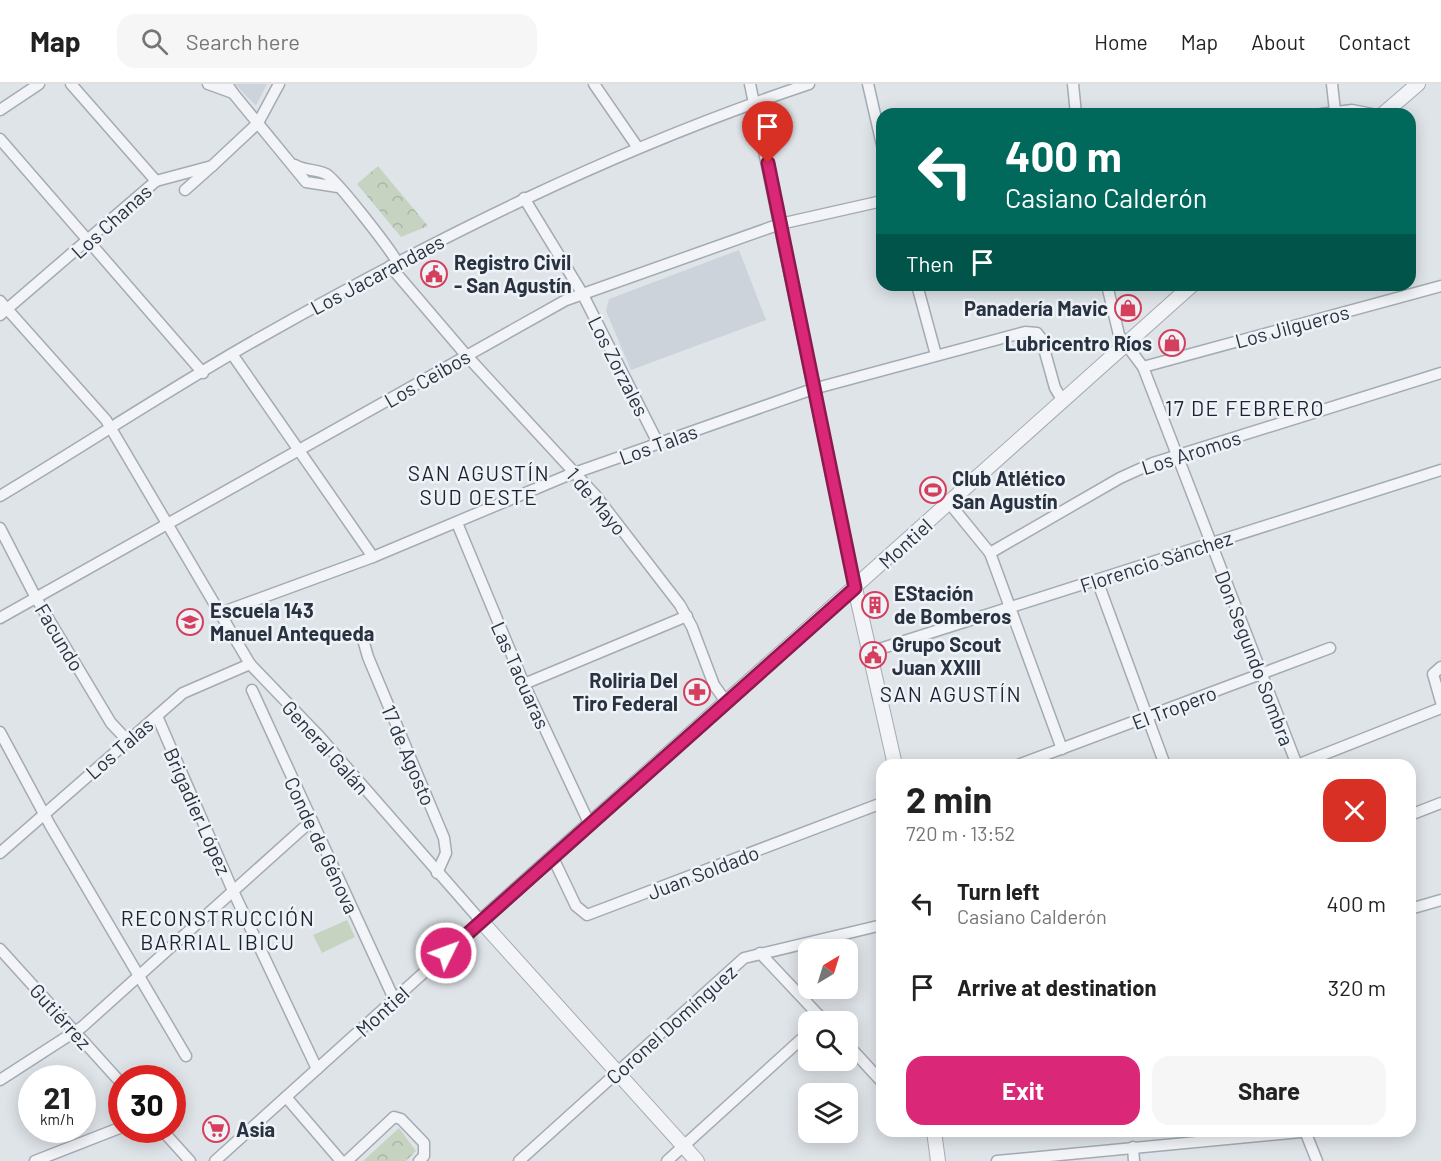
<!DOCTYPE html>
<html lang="en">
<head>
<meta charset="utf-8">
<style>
	:root { --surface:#fff; --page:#f6f6f6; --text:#222; --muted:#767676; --line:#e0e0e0; --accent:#db2777 }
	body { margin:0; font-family:Barlow,sans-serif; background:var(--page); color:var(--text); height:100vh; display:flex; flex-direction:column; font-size:22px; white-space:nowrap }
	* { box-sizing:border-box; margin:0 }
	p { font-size:20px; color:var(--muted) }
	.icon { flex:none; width:33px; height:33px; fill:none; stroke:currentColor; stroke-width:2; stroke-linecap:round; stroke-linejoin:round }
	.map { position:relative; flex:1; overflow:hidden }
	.drawer { position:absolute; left:876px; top:675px; width:540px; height:378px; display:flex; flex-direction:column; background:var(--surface); border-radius:18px; box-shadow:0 3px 15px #0003 }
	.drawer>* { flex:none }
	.banner { position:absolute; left:876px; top:24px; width:540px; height:183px; border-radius:18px; box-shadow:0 3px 15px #0003; background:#00695c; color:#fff; overflow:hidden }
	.needle { width:39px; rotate:38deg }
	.buttons { position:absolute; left:798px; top:855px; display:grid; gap:12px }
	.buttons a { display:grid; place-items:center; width:60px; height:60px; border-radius:12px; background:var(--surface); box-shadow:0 3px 15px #0003; font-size:30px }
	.speed { position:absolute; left:18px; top:981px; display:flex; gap:12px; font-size:30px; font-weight:700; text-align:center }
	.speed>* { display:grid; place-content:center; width:78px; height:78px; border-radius:50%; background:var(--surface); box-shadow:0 3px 15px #0003; line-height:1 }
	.speed small { font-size:15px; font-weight:400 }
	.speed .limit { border:9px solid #d22; background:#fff; color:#111 }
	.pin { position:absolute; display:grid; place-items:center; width:51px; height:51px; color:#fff; margin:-62px -26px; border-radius:50% 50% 50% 0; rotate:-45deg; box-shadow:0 0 6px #0007 }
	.pin .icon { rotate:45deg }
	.me { position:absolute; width:66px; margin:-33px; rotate:48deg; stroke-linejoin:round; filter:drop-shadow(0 0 4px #0008) }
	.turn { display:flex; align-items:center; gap:21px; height:126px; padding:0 30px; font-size:27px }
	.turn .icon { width:78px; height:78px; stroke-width:2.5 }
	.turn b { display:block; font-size:42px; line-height:51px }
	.then { display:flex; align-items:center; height:57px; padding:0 30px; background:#0003; gap:12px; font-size:22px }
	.round { display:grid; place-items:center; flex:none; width:63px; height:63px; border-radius:18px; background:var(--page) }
	.overview { display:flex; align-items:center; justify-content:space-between; height:102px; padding:0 30px }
	h1 { font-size:36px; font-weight:700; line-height:45px }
	.primary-button { display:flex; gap:12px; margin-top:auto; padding:12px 30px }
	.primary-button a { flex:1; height:69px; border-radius:18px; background:var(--accent); color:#fff; font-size:24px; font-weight:700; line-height:69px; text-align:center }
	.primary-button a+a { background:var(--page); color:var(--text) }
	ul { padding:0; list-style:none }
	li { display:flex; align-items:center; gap:18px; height:84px; padding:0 30px }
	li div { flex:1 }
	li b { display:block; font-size:22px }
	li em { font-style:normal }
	header { display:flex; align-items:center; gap:36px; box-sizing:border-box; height:84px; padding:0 30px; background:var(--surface); border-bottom:2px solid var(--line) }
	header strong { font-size:28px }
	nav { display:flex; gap:33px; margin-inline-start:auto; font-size:21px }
	.search { width:420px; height:54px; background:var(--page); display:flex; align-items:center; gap:15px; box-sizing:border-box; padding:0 21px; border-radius:18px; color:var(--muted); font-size:22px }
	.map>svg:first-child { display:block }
	.built { fill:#cdd3db }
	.grass { fill:#c6d3c0 }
	.forest { fill:url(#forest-crowns) }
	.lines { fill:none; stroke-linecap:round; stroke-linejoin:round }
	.minor-casing { stroke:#a4abb3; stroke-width:13 }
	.tertiary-casing { stroke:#a4abb3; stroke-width:16 }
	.minor { stroke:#f2f4f7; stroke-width:10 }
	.tertiary { stroke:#f2f4f7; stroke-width:14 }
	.route-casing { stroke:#8e194d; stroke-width:15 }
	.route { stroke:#db2777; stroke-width:10 }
	.labels { text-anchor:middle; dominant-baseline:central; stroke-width:5; stroke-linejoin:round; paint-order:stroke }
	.street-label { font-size:20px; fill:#283241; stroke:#eff3f7 }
	.poi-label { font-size:20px; font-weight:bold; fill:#283241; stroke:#eff3f7; text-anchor:start }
	.neighbourhood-label { font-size:21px; letter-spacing:1.5px; fill:#1a2332; stroke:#eff3f7 }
</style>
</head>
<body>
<header>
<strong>Map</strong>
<div class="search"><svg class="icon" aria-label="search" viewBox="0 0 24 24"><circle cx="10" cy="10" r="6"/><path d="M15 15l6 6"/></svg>Search here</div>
<nav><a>Home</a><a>Map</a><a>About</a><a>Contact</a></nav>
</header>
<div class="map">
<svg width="1441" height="1077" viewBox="0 0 1441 1077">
	<defs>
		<pattern id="forest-crowns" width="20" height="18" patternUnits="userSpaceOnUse" patternTransform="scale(1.5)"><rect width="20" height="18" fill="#c6d3c0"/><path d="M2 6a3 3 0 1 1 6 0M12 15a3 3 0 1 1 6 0" fill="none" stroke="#aab6a6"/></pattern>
	</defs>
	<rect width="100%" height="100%" fill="#dfe4e9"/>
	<g class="built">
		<polygon points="235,0 267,0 256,22"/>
		<polygon points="739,166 766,236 631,286 606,227 609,215"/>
	</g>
	<polygon class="grass" points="347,836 355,853 322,869 313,851"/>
	<g class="forest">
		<polygon points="378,82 428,142 401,153 357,100"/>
		<polygon points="399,1044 416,1067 406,1077 363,1077"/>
	</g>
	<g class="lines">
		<defs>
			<g id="minor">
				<polyline points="71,0 156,97"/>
				<polyline points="208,0 233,9 227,0"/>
				<polyline points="594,0 638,64"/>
				<polyline points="750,0 855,504"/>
				<polyline points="868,0 882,61"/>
				<polyline points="1073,0 1076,30"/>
				<polyline points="1332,0 1335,27"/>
				<polyline points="233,9 306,98 338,103"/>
				<polyline points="0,26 39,0"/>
				<polyline points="1321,30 1352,26 1372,30"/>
				<polyline points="0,55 203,289"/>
				<path d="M295 81C305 87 316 85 326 90 336 95 391 166 397 178"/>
				<polyline points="185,106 212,82"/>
				<polyline points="524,114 582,209 658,359"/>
				<polyline points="390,182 466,271 596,412 680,521 692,543 714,601 727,619"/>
				<polyline points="917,201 936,271"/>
				<polyline points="1107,201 1119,251 1143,283 1297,681 1441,624"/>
				<polyline points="0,217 106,336 250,580 320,653 481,837 215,1077"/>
				<polyline points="0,231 156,97 212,82 258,39 279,0"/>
				<polyline points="232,270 373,473"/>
				<polyline points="1143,283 1441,202"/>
				<path d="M0 412C85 361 168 306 254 257 432 156 614 65 809 0"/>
				<polyline points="950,420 990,469 1062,665"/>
				<polyline points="457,439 524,600 590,741"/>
				<polyline points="0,444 36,514 111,639 128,657"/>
				<polyline points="990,469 1120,394 1153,379 1441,289"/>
				<polyline points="1097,496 1165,681"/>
				<polyline points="220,529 373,473 566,392 813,305 1025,248 1037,249 1041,254 1055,304 1063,317"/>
				<polyline points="0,534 566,216 780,140 882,117"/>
				<polyline points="362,552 368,573 444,754 446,769 437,789"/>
				<polyline points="870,568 1441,386"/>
				<polyline points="1441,583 1433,590 1441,618"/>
				<polyline points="524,600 687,532"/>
				<polyline points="252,606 394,915"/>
				<polyline points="157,632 233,807 317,985"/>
				<polyline points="0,648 50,741 186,972"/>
				<polyline points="1018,681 1330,564"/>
				<polyline points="1410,731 1441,719"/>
				<polyline points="0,769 183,609 250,580"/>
				<polyline points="553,774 576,822 587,831 882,719"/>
				<polyline points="1410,825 1441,816"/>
				<polyline points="0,865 122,1000"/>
				<polyline points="760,869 825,938"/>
				<polyline points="848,961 882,998"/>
				<polyline points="0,996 82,943 310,738"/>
				<polyline points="286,1013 341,1077"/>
				<polyline points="162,1046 190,1077"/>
				<polyline points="1305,1047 1317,1077"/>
				<polyline points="1133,1063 1134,1077"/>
				<polyline points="35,1077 122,1043"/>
				<polyline points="347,1077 394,1033 401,1035 424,1059 424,1072 419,1077"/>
				<polyline points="519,1077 744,874 882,841"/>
				<polyline points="667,1077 808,949"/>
				<polyline points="997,1077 1311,1047"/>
			</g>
			<g id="tertiary">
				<polyline points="1383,30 1418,0"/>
				<polyline points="855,504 895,681"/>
				<polyline points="934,1047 938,1077"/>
				<polyline points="697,1077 481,837 1192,201"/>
			</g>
		</defs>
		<use href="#minor" class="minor-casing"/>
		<use href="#tertiary" class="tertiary-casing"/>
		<use href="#minor" class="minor"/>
		<use href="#tertiary" class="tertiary"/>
	</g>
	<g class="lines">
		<defs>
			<polyline id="route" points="446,869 855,504 768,79"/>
		</defs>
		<use href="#route" class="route-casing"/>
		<use href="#route" class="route"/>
	</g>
	<defs>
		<symbol id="civic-ring" viewBox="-11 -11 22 22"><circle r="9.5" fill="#eff3f7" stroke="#d33f5c" stroke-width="1.5"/><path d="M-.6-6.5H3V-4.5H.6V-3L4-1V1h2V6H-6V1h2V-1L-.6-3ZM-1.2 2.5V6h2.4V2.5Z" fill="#d33f5c"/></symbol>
		<symbol id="shop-ring" viewBox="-11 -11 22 22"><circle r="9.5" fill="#eff3f7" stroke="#d33f5c" stroke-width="1.5"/><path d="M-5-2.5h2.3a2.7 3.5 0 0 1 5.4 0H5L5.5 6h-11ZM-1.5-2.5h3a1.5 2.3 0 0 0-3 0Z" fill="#d33f5c"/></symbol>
		<symbol id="stadium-ring" viewBox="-11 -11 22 22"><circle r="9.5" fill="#eff3f7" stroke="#d33f5c" stroke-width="1.5"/><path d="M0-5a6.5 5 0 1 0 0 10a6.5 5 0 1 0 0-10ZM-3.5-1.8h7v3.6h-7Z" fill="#d33f5c"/></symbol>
		<symbol id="building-ring" viewBox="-11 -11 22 22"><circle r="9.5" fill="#eff3f7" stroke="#d33f5c" stroke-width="1.5"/><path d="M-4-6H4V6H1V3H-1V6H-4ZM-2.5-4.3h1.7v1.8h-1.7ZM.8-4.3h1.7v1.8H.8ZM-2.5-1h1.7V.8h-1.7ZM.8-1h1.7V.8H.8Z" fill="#d33f5c"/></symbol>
		<symbol id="school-ring" viewBox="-11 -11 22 22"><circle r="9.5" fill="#eff3f7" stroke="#d33f5c" stroke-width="1.5"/><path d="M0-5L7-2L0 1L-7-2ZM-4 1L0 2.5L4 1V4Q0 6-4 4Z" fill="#d33f5c"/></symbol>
		<symbol id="pharmacy-ring" viewBox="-11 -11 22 22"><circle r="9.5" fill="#eff3f7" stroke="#d33f5c" stroke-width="1.5"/><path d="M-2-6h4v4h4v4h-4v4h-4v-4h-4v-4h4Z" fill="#d33f5c"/></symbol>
		<symbol id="supermarket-ring" viewBox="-11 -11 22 22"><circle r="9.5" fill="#eff3f7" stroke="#d33f5c" stroke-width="1.5"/><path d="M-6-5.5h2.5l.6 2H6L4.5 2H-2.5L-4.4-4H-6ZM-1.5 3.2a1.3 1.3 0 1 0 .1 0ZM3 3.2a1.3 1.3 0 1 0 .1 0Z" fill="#d33f5c"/></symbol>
	</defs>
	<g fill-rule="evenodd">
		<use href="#civic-ring" x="419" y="175" width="30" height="30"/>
		<use href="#shop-ring" x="1113" y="209" width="30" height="30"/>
		<use href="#shop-ring" x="1157" y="244" width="30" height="30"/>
		<use href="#stadium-ring" x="918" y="391" width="30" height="30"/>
		<use href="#building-ring" x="860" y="506" width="30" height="30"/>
		<use href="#school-ring" x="175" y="523" width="30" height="30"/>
		<use href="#civic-ring" x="858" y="556" width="30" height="30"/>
		<use href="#pharmacy-ring" x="682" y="593" width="30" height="30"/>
		<use href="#supermarket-ring" x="201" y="1030" width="30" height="30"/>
	</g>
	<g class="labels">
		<g class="street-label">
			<text transform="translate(111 137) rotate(-42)">Los Chanas</text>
			<text transform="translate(377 190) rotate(-28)">Los Jacarandaes</text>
			<text transform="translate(1292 242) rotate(-15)">Los Jilgueros</text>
			<text transform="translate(619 282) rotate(63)">Los Zorzales</text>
			<text transform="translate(427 294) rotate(-30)">Los Ceibos</text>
			<text transform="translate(658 360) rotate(-20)">Los Talas</text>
			<text transform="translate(1191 368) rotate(-18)">Los Aromos</text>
			<text transform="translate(597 417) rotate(50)">1 de Mayo</text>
			<text transform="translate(905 459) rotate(-42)">Montiel</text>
			<text transform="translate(1156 477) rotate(-18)">Florencio Sánchez</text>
			<text transform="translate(60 553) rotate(59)">Facundo</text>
			<text transform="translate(1255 574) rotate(69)">Don Segundo Sombra</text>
			<text transform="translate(521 591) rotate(66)">Las Tacuaras</text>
			<text transform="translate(1174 623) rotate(-21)">El Tropero</text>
			<text transform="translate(326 663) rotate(48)">General Galán</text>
			<text transform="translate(119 664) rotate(-41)">Los Talas</text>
			<text transform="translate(409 671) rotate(67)">17 de Agosto</text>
			<text transform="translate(198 727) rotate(66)">Brigadier López</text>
			<text transform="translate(322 761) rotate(65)">Conde de Génova</text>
			<text transform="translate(703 788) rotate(-21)">Juan Soldado</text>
			<text transform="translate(382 927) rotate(-42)">Montiel</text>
			<text transform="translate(61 932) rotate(48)">Gutiérrez</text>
			<text transform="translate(671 940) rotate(-42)">Coronel Domínguez</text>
		</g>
		<g class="poi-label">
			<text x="454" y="178">Registro Civil<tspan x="454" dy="23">- San Agustín</tspan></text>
			<text x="1108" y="224" text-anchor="end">Panadería Mavic</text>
			<text x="1152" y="259" text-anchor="end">Lubricentro Ríos</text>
			<text x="952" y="394">Club Atlético<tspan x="952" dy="23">San Agustín</tspan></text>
			<text x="894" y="509">EStación<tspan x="894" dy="23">de Bomberos</tspan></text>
			<text x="210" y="526">Escuela 143<tspan x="210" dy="23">Manuel Antequeda</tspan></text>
			<text x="892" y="560">Grupo Scout<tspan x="892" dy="23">Juan XXIII</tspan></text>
			<text x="678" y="596" text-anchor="end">Roliria Del<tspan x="678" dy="23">Tiro Federal</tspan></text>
			<text x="236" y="1045">Asia</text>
		</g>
		<g class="neighbourhood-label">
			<text x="1245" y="323">17 DE FEBRERO</text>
			<text x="479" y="388">SAN AGUSTÍN<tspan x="479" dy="24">SUD OESTE</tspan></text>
			<text x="951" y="609">SAN AGUSTÍN</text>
			<text x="218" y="833">RECONSTRUCCIÓN<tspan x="218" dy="24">BARRIAL IBICU</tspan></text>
		</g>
	</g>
</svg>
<div class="buttons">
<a><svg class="needle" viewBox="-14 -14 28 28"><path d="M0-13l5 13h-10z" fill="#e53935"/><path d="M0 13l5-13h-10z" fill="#767676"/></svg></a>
<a><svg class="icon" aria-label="search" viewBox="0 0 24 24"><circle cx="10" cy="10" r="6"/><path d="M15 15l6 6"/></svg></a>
<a><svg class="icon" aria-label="layers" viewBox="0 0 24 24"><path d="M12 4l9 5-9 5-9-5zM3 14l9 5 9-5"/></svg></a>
</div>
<div class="speed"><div>21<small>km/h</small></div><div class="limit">30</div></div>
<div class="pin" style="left:768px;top:79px;background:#d93025"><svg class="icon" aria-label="arrive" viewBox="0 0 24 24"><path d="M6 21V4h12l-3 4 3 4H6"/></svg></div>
<svg class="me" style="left:446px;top:869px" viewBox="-20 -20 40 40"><circle r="17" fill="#db2777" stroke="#fff" stroke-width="3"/><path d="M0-11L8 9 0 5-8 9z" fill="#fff"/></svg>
<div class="banner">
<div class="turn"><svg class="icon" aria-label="left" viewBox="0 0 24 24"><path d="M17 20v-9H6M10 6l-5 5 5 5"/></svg><div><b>400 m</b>Casiano Calderón</div></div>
<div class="then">Then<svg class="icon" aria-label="arrive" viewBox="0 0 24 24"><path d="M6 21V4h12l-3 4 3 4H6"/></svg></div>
</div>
<section class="drawer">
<div class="overview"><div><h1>2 min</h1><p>720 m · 13:52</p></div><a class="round" style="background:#d93025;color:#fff"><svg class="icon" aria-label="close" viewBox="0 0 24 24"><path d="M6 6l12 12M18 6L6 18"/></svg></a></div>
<ul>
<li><svg class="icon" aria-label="left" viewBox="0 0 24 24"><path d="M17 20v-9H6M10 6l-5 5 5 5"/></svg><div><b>Turn left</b><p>Casiano Calderón</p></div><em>400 m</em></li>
<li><svg class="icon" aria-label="arrive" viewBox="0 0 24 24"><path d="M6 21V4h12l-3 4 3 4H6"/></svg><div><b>Arrive at destination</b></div><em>320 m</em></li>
</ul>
<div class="primary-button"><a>Exit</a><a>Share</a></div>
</section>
</div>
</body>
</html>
